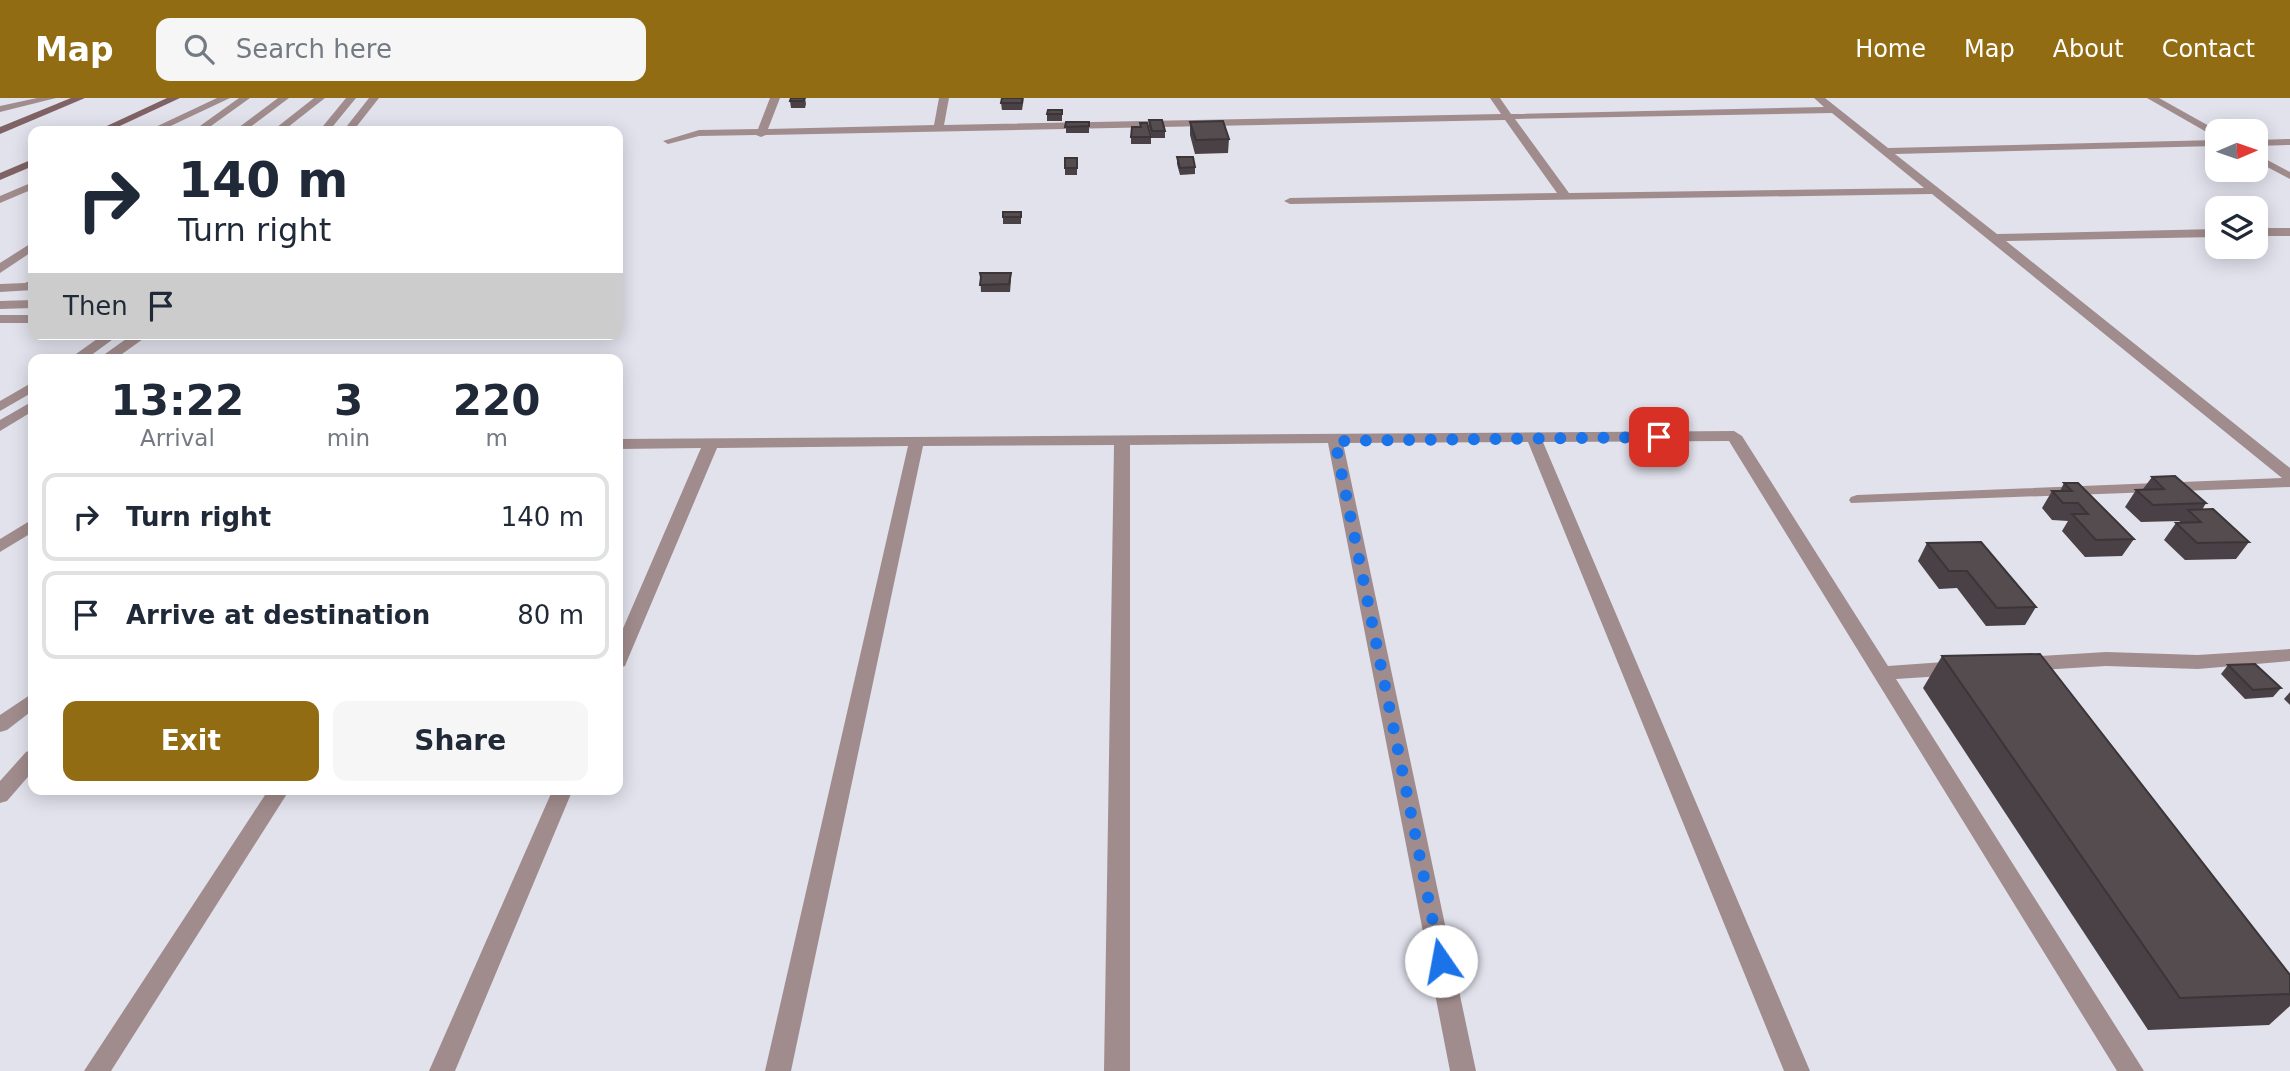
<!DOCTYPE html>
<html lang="en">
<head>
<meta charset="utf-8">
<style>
	:root { --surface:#fff; --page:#f6f6f7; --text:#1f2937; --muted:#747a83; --line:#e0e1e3; --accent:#916c12 }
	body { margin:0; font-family:"DejaVu Sans",sans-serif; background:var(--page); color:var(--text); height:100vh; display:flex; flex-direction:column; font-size:26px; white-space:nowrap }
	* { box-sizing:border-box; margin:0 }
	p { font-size:23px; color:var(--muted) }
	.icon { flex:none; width:38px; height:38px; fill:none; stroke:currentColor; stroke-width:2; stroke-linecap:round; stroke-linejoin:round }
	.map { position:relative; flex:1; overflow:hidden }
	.side { position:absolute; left:28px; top:256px; width:595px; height:441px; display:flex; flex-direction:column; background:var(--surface); border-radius:14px; box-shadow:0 4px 18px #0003 }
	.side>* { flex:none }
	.top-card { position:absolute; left:28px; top:28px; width:595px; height:214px; border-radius:14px; box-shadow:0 4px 18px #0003; background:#fff; color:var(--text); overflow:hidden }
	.needle { width:46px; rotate:88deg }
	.fabs { position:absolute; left:2205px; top:21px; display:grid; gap:14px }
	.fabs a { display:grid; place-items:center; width:63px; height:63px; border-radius:14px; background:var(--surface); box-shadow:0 4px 18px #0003; font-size:35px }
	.pin { position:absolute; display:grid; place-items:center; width:60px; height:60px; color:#fff; margin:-30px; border-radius:14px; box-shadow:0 4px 10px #0006 }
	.me { position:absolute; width:77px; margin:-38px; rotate:348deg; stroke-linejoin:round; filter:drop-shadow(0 0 5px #0008) }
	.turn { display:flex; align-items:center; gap:24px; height:147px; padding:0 35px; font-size:32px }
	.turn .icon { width:91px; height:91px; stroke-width:2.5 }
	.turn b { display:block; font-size:49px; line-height:60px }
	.then { display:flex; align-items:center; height:66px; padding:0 35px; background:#0003; gap:14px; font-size:26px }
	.eta { display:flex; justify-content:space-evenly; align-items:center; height:119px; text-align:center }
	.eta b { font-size:42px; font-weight:700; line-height:49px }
	.primary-button { display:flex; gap:14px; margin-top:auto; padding:14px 35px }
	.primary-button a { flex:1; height:80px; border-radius:14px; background:var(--accent); color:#fff; font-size:28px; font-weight:700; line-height:80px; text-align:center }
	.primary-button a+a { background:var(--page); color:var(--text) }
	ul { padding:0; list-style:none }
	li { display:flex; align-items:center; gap:21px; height:88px; margin:0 14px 10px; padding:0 21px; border:4px solid var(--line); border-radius:14px }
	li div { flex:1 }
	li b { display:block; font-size:26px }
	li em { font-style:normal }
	header { display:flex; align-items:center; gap:42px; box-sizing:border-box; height:98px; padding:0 35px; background:var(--accent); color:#fff }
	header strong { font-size:33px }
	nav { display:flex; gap:38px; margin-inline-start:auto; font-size:24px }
	.search { width:490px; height:63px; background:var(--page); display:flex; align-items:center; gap:18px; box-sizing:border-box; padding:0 24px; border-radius:14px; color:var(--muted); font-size:26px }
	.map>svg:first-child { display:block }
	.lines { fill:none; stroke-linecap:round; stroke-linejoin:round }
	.lane { fill:#a18c8d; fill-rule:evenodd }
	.street { fill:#a18c8d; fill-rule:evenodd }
	.secondary { fill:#806264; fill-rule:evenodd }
	.wall { fill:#494145 }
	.building { fill:#554c50; stroke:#3c3538; stroke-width:2 }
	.route { stroke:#1a73e8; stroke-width:12; stroke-dasharray:0 21.6 }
</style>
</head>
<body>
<header>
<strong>Map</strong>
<div class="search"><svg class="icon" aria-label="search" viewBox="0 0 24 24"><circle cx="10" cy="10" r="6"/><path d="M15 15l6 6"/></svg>Search here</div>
<nav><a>Home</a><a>Map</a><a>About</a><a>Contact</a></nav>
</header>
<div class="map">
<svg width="2290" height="973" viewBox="0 0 2290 973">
	<rect width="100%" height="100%" fill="#e1e2ec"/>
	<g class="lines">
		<g class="lane">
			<polygon points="217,0 230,0 160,33 147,33"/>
			<polygon points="239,0 250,0 204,33 193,33"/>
			<polygon points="278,0 289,0 245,33 234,33"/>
			<polygon points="314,0 325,0 283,33 272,33"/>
			<polygon points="33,84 33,91 0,105 0,98"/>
			<polygon points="33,144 33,153 0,175 0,165"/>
			<polygon points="33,181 33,192 0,194 0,186 25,185"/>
		</g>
		<g class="street">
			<polygon points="37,0 56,0 0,14 0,8"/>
			<polygon points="346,0 356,0 329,33 319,33"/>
			<polygon points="369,0 379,0 353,33 343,33"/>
			<path d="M770 0H780L768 31 934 27 939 0H949L944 27 1501 16 1490 0H1500L1511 16 1824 9 1814 0H1825L1888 50 2217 42V48L1895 56 1997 136 2217 131V139L2006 143 2290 370V389L1851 405 1849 402 1851 399 1857 397 2282 380 1932 96 1290 106 1284 103 1290 100 1557 95 1505 22 766 37 761 39 756 37 699 38 668 46 663 43 699 32 758 31ZM1832 15 1924 90 1569 95 1515 21Z"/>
			<polygon points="2147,0 2159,0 2218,33 2217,40"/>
			<polygon points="2290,41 2290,47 2256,48 2256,42"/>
			<polygon points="2256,56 2290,74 2290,81 2256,63"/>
			<rect x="2256" y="130" width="34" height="8"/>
			<polygon points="33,202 33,210 0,211 0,203"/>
			<rect x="0" y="217" width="33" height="8"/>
			<polygon points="104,236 120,236 86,261 69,261"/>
			<polygon points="133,236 150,236 115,261 98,261"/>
			<polygon points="33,284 33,294 0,313 0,303"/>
			<polygon points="33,303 33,313 0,333 0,322"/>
			<polygon points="1734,333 1742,338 1888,568 1958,563 1965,565 1967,570 1965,575 1958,577 1896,581 2144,973 2117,973 1729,343 1543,344 1810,973 1784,973 1528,344 1343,345 1476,973 1450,973 1328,345 1130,347 1130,973 1104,973 1114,347 923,348 791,973 765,973 908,348 717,350 627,563 625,568 618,570 618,542 701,350 618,351 618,341"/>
			<polygon points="33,421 33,434 0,454 0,441"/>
			<polygon points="2290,551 2290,563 2198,571 2106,568 2024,573 2017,571 2015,566 2017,561 2024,559 2106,554 2198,557"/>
			<polygon points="33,595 33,612 7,632 0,634 0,617"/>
			<polygon points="33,651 33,673 7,703 0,705 0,683 26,654"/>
			<polygon points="269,691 290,691 111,973 84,973"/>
			<polygon points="553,691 573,691 455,973 429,973"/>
		</g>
		<g class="secondary">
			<polygon points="71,0 85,0 0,36 0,29"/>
			<polygon points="167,0 180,0 109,33 96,33"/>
			<polygon points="33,61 33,68 0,82 0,75"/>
		</g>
	</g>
	<g class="wall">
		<polygon points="805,0 806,6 805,10 791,10 790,3"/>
		<polygon points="1024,0 1022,12 1002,12 1001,5"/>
		<polygon points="1062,12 1062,23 1047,23 1047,16"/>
		<polygon points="1149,22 1165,33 1165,40 1152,40 1149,29"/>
		<rect x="1066" y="24" width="23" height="11"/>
		<polygon points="1190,24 1229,41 1228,55 1195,56 1190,37"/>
		<polygon points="1140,25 1151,39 1151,46 1131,46 1131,39 1140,29"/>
		<polygon points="1177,59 1195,69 1195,76 1180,77 1177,66"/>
		<rect x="1065" y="60" width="12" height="17"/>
		<polygon points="1021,114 1021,126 1003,126 1003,119"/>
		<polygon points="980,175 1011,175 1011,182 1010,194 981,194"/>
		<polygon points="2152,379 2206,405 2202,412 2249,444 2236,461 2185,462 2164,442 2176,425 2179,425 2180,423 2141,424 2125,409 2136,392 2143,391"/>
		<polygon points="2064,385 2134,441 2122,458 2085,459 2062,433 2068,423 2052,422 2042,410 2052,393 2060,393"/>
		<polygon points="1927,445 2036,509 2025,527 1986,528 1957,490 1939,491 1918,463"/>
		<polygon points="1942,558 2290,877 2290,908 2269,927 2148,932 1923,590"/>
		<polygon points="2228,567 2281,590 2273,599 2245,601 2221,576"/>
		<polygon points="2290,594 2290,607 2284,601"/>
	</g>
	<g class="building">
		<polygon points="791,0 805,0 803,3 790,3"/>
		<polygon points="1002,0 1022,0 1022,5 1001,5"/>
		<polygon points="1048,12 1062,12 1062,16 1047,16"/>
		<polygon points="1149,22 1162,22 1165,33 1152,33"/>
		<polygon points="1223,23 1229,41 1196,42 1190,24"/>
		<polygon points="1066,24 1089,24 1089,28 1065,29"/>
		<polygon points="1140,25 1147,25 1151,39 1131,39 1132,29 1141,29"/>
		<polygon points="1177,59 1193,59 1195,69 1180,70"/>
		<rect x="1065" y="60" width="12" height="10"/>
		<rect x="1003" y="114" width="18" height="5"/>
		<polygon points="980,175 1011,175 1009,186 980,187 981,179"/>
		<polygon points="2175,378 2206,405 2153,407 2136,392 2164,391 2152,379"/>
		<polygon points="2064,385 2078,385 2134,441 2096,442 2072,416 2088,416 2078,405 2063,405 2052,393 2072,393"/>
		<polygon points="2213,411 2249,444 2197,445 2176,425 2201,424 2188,412"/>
		<polygon points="1981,444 2036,509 1997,510 1967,473 1949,473 1927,445"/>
		<polygon points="2040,556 2290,877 2290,896 2180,900 1942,558"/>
		<polygon points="2255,566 2281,590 2253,592 2228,567"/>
	</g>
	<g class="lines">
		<polyline class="route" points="1441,863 1335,343 1659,339"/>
	</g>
</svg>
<div class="fabs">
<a><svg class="needle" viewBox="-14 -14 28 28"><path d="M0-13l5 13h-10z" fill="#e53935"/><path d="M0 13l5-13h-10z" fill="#747a83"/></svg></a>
<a><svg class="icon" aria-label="layers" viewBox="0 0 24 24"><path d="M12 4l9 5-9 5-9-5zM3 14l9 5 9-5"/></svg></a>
</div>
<div class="pin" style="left:1659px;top:339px;background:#d93025"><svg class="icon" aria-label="arrive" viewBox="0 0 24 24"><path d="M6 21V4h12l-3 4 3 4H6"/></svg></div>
<svg class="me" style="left:1441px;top:863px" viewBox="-20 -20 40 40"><circle r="19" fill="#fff"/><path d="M0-13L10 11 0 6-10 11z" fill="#1a73e8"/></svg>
<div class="top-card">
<div class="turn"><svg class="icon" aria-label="right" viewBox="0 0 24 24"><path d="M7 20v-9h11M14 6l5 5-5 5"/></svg><div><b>140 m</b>Turn right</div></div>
<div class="then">Then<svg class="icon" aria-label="arrive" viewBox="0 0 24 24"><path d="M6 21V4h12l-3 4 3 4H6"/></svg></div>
</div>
<section class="side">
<div class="eta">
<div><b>13:22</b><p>Arrival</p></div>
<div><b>3</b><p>min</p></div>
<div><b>220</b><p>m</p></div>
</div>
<ul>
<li><svg class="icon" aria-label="right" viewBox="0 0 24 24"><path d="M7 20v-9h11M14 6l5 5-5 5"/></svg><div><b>Turn right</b></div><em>140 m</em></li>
<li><svg class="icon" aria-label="arrive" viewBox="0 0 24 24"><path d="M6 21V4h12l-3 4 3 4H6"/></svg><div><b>Arrive at destination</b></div><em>80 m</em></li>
</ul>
<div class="primary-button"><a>Exit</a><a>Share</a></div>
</section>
</div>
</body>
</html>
